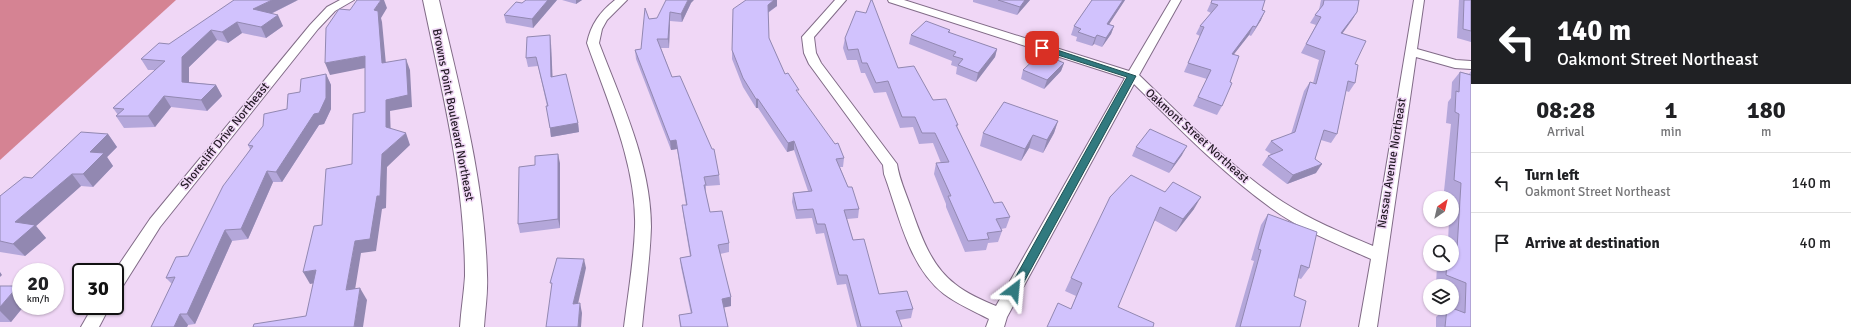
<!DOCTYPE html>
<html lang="en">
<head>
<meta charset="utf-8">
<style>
	:root { --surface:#fff; --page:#f2f2f2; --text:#202124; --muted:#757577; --line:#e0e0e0 }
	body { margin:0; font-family:Signika,sans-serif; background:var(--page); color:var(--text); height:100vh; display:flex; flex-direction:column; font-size:15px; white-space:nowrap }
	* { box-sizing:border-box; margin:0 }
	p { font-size:13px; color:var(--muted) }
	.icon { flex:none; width:22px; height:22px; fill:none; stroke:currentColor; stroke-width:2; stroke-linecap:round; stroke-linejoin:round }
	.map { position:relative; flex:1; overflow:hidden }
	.side { display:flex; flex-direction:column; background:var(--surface); width:380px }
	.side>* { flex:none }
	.banner { background:#202124; color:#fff; overflow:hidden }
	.needle { width:26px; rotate:34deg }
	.fabs { position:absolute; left:1423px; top:191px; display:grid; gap:8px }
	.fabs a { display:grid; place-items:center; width:36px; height:36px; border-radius:50%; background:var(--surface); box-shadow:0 1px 3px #0004; font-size:20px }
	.speed { position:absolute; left:12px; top:263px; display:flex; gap:8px; font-size:20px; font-weight:700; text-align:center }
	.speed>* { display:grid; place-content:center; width:52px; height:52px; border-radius:50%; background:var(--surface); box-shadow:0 1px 3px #0004; line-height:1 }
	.speed small { font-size:10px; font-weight:400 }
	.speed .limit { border:2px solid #111; border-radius:6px; background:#fff; color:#111 }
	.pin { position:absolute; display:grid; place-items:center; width:34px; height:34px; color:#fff; margin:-17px; border-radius:8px; box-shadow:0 2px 6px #0006 }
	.me { position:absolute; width:44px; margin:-22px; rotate:29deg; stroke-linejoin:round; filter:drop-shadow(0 0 3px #0008) }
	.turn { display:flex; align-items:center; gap:14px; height:84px; padding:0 20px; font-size:18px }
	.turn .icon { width:52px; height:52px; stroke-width:2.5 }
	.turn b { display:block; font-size:28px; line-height:34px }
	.eta { display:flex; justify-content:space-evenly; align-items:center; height:68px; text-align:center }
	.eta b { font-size:24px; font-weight:700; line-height:28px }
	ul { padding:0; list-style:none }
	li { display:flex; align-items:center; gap:12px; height:60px; padding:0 20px; border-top:1px solid var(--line) }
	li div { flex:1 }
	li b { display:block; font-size:15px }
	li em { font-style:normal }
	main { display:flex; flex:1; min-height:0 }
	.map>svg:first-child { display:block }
	.forest { fill:#d58393 }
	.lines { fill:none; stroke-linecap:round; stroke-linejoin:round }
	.street-casing { stroke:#816b87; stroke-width:2 }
	.secondary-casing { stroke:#816b87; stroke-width:2 }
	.street { fill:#fff; fill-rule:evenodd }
	.secondary { fill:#fff; fill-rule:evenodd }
	.wall { fill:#b4a7da }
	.shaded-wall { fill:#9288b1 }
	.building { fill:#d1c2fd; stroke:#9288b1 }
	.route { fill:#317a7f; stroke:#204f53 }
	.labels { text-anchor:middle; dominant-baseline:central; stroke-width:3; stroke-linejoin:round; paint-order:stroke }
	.street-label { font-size:12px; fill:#211823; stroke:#f0d7f6 }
</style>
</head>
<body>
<main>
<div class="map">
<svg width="1471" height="327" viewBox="0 0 1471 327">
	<rect width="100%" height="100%" fill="#f0d7f6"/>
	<polygon class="forest" points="0,0 176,0 0,160"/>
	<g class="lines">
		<defs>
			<g id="street">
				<polygon points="340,0 354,0 335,11 318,29 160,227 121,289 115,290 114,272 150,219 310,25 327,7"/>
				<path d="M615 0H627L607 20 602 29 599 43C621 101 651 163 651 227 650 260 645 294 642 327H624C628 294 634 260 635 227 637 166 607 100 587 43 591 24 600 12 615 0Z"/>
				<path d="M835 0H846L814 37 816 53 821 63 897 164C899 179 906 193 911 208 921 236 931 266 955 284 967 294 982 300 996 306L1125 78 889 2 888 0H904L1129 71 1171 0H1181L1139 75C1183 117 1232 169 1283 202 1311 220 1342 233 1373 246L1414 0H1424L1417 49 1456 60 1471 61V69L1455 68 1416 57 1377 327H1359L1371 259C1337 244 1301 230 1271 208 1221 172 1178 127 1134 84L1007 317 1004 327H986L989 319C974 311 957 304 944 294 908 266 899 214 884 174L883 165 809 64 804 53 802 37Z"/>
				<polygon points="93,306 110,306 99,327 81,327"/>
			</g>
			<path id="secondary" d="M423 0H439C460 91 485 182 487 275 488 293 485 310 484 327H460C461 310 464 293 465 276 465 182 442 91 423 0Z"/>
		</defs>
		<use href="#street" class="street-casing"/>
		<use href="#secondary" class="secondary-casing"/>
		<use href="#street" class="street"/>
		<use href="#secondary" class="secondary"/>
	</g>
	<g class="wall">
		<polygon points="298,0 271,14 283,26 266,38 242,33 228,43 217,40 189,67 189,82 216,85 222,96 207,111 171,107 155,127 124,128 116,116 118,115 113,108 155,70 148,70 141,59 169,44"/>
		<polygon points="557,0 533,28 506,23 504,15 522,3"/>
		<polygon points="562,0 582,0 576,4"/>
		<polygon points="746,0 777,0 777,6 768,13 769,38 785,74 798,94 844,158 843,167 840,167 848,187 859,209 858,218 847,219 853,240 879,294 913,309 911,318 899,320 902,327 857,327 846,284 837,285 824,233 816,234 812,218 796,219 792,202 793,193 808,191 794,150 787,152 758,108 756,108 743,87 732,59 732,50"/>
		<polygon points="973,0 1030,0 1017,15 973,2"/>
		<polygon points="1092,0 1125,0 1109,24 1114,26 1111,34 1102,47 1094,44 1092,46 1076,41 1077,37 1071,35 1074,26"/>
		<polygon points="1212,0 1262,10 1261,20 1251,36 1249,35 1234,54 1230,82 1222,106 1217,115 1193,106 1207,79 1184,72 1200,36 1196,34 1200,26 1211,13 1207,11"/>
		<polygon points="1321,0 1359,0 1357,12 1352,20 1342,34 1355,64 1355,83 1349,92 1346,91 1337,134 1331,143 1321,140 1315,159 1316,173 1287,184 1262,165 1268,156 1271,154 1265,150 1271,141 1291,134 1304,91 1310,82 1313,83 1319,60 1301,53 1316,25 1310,23 1315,15 1319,10"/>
		<polygon points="1459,0 1471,0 1471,42 1457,38"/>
		<polygon points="691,3 682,22 670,21 669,48 661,48 672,77 719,175 720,185 706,186 706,194 710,212 729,243 729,252 720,254 731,297 731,306 724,307 728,327 680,327 679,315 691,314 681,267 680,258 690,256 683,214 682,205 686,205 677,149 671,150 636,59 635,50 641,49 649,19 657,18"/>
		<polygon points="950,30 950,33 997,49 995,57 976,82 956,74 957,67 951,65 952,61 909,44 911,35"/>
		<polygon points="845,38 898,68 933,100 958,125 957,127 994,203 1010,217 1006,228 1001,229 1002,231 998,242 988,243 986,250 965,252 946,207 946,204 934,174 936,163 941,163 933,143 919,144 913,127 900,128 886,92 874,93 865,73 861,73 857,60 847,60 843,48"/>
		<polygon points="551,44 552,77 578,123 579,132 551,137 547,106 538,66 528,67 526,58"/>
		<polygon points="1064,63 1061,71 1044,89 1021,79 1023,70"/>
		<polygon points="1471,71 1471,327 1436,327 1436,317 1445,308 1452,308 1455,309 1456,294 1452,292 1452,286 1436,286 1437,264 1452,264 1452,242 1448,242 1449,220 1452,220 1452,198 1451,198 1451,194 1444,191 1451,124 1446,123 1448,102 1451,98 1452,82 1460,72 1469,74"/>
		<polygon points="326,74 331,85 331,109 324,124 319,125 282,182 273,182 248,239 232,241 195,324 188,325 187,327 151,327 172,284 166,278 188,256 250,149 248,145 287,109 300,92"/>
		<polygon points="1058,121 1054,133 1043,153 1029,148 1021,161 980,146 983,133"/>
		<polygon points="108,134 117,147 107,157 113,166 93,187 81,186 36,226 46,238 25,256 0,252 0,196"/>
		<polygon points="1136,147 1182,155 1169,173 1132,156"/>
		<polygon points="560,163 560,228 520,233 518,224"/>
		<polygon points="1165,192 1194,209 1176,232 1154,220 1071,309 1076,296 1065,291 1071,278"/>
		<polygon points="1268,214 1309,268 1301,279 1298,278 1294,296 1300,327 1235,327 1254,261 1251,260 1261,225"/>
		<polygon points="0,286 21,306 24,306 11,322 0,322"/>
	</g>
	<g class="shaded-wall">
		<polygon points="272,0 298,0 258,20 253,9"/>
		<polygon points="381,0 384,0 387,8 381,18 382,22 387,75 382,63 374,10"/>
		<polygon points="548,0 557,0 533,28 532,19"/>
		<polygon points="576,0 582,0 576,4"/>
		<polygon points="688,0 694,0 691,3 682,22 681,14"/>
		<polygon points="774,0 777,0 777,6 767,13 768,5"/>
		<polygon points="1025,0 1030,0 1017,15 1020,7"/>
		<polygon points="1123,0 1125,0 1104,32 1107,24"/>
		<polygon points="1265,11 1261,20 1251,36 1256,27"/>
		<polygon points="670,12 670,21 669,48 668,39"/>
		<polygon points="1357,12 1352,20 1336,42 1341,33"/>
		<polygon points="278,15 283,26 266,38 261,27"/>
		<polygon points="237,22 242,33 228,43 222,32"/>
		<polygon points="1114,26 1111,34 1102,47 1106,38"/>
		<polygon points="1253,26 1249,35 1227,63 1232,54"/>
		<polygon points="211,30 217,40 189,67 189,93 182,82 182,57"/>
		<polygon points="550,35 551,44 553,86 551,77"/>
		<polygon points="1097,35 1094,44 1092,46 1095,38"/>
		<polygon points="997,49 995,57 976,82 978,73"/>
		<polygon points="365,56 370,67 330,75 325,63"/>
		<polygon points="406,59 410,70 412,107 390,111 391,139 386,127 386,100"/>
		<polygon points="1064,63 1061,71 1044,89 1047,80"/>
		<polygon points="326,74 331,85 331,109 324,124 319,125 282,182 276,172 314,114"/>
		<polygon points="216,85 222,96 207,111 201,100"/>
		<polygon points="164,96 171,107 155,127 148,116"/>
		<rect x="756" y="99" width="2" height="9"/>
		<polygon points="1058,121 1054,133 1043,153 1047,140"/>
		<polygon points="578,123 579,132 551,137 550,128"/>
		<polygon points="406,133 410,145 387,167 386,208 382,209 376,251 361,253 353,302 346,290 355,241 377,196 382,154"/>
		<polygon points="108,134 117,147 107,157 113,166 93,187 83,174 90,152"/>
		<polygon points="1033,135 1029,148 1021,161 1025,149"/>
		<polygon points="676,140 677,149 671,150 670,141"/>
		<polygon points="794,141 794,150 787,152 788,143"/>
		<polygon points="1187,146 1182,155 1169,173 1174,164"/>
		<polygon points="558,154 560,163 560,228 558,219"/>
		<polygon points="1322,164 1316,173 1287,184 1293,175"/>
		<polygon points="267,171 273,182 248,239 241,229"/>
		<polygon points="72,174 81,186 36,226 46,238 25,256 13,244 15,222"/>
		<polygon points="1201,197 1194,209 1176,232 1183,219"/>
		<polygon points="225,230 232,241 195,324 187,314"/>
		<polygon points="584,259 586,268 576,313 573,304"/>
		<polygon points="316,270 322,282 310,284 303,272"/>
		<polygon points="0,272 2,275 0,277"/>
		<polygon points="18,286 21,289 21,306 24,306 11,322 0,311 0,307"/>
		<polygon points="360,288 367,300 363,327 354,327"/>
		<polygon points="731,297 731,306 722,308 722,299"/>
		<polygon points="580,303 582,313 581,327 578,327"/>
		<polygon points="180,314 188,325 187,327 174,327"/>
	</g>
	<g class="building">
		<polygon points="234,0 272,0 253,9 278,15 261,27 237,22 222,32 211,30 182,57 182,82 216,85 201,100 164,96 148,116 116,116 124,109 113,108 165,61 141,59 159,43 169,44"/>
		<polygon points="357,0 381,0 374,10 378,11 382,63 406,59 408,95 386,100 386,127 406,133 382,154 380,196 377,196 370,239 355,241 346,290 360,288 354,327 253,327 254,324 306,316 316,270 303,272 314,226 322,225 326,169 352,164 353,114 365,112 365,56 325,63 326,28 339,9 350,10"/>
		<polygon points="526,0 548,0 532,19 504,15 516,2 522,3"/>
		<polygon points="666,0 688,0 681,14 670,12 668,39 657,39 672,77 680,76 712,149 714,149 719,175 704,177 706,185 704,185 710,212 722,211 729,243 718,245 731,297 722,299 728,327 681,327 679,315 692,313 680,258 691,256 682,205 687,205 676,140 670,141 635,50 641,49 645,8 649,19 657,18"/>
		<polygon points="746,0 774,0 768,5 769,38 785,74 788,73 799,90 796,90 835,144 838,143 844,158 836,159 848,187 852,187 859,209 844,210 853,240 864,239 879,294 907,291 913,309 896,311 902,327 861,327 847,275 839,275 825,224 817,224 813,209 797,210 793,193 812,191 794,141 788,143 758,99 756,99 743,78 732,50 733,9"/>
		<polygon points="871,0 872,0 898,68 914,66 933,100 946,99 958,125 956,125 994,203 1002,202 1010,217 996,219 1002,231 987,233 989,239 968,241 948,196 951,196 936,163 949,162 935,133 922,133 915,117 902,117 888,81 876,83 867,63 862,63 858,49 848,50 845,38 856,11 866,13"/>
		<polygon points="998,0 1025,0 1020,7"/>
		<polygon points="1092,0 1123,0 1107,24 1114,26 1106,38 1097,35 1095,38 1078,32 1081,29 1074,26"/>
		<polygon points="1212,0 1265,0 1262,10 1265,11 1256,27 1253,26 1232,54 1239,56 1230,82 1232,83 1222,106 1198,97 1211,70 1188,63 1204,27 1200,26 1218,5 1211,3"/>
		<polygon points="1324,0 1359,0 1357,12 1341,33 1366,41 1355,64 1358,65 1355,83 1348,81 1337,134 1324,130 1315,159 1322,164 1293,175 1268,156 1283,150 1271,141 1295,132 1310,82 1316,84 1325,51 1306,44 1321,17 1315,15 1323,5"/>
		<polygon points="1464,0 1471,0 1471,31 1463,29"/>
		<polygon points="926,21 950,30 948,32 997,49 978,73 958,65 963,59 953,56 956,52 911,35"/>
		<polygon points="550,35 551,77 566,74 578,123 550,128 546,106 548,106 536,57 526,58 527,37"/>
		<polygon points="1041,53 1064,63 1047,80 1023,70"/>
		<polygon points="1460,72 1471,75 1471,327 1445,327 1447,308 1452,308 1465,313 1466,283 1446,275 1447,264 1452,264 1452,247 1457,249 1461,183 1454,180 1459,114 1455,112 1456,91 1459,92"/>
		<polygon points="326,74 326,98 319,113 314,114 276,172 267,171 241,229 225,230 187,314 180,314 174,327 151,327 175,277 166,278 176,257 188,256 223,186 253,146 248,145 263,126 264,114 287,109 288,94 300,92 301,79"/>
		<polygon points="1004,102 1058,121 1047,140 1033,135 1025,149 983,133"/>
		<polygon points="1150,129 1187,146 1174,164 1136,147"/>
		<polygon points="81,132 108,134 90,152 104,153 83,174 72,174 15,222 35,225 13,244 0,241 0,196 24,177 32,178"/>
		<polygon points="558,154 558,219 518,224 519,167 535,165 535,156"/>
		<polygon points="1131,175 1165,192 1173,182 1201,197 1183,219 1160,207 1118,307 1154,323 1153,327 1047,327 1058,303 1071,309 1082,283 1071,278 1110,197"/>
		<polygon points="1268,214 1317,232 1309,268 1301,265 1294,296 1306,301 1300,327 1240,327 1261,250 1258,249"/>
		<polygon points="557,258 584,259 573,304 580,303 578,327 546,327 552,283 550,283"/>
		<polygon points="0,286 18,286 0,307"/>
	</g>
	<polygon class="route" points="1042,45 1136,76 1018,293 1010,293 1009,290 1010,287 1127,77 1039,49 1039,46"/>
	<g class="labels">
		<g class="street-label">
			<text transform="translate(453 115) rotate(79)">Browns Point Boulevard Northeast</text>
			<text transform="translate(225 136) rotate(-51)">Shorecliff Drive Northeast</text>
			<text transform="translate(1197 136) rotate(42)">Oakmont Street Northeast</text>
			<text transform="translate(1392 163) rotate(-81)">Nassau Avenue Northeast</text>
		</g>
	</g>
</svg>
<div class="fabs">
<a><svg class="needle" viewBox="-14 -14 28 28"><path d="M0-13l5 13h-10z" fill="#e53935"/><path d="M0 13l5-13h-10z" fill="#757577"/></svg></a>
<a><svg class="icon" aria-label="search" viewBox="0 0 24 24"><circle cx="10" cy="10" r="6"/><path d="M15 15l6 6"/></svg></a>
<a><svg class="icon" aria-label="layers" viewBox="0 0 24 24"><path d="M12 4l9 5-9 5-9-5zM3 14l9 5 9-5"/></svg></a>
</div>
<div class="speed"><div>20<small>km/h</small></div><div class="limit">30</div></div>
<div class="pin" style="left:1042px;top:48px;background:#d93025"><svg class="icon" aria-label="arrive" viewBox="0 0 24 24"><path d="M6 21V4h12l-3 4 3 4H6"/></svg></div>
<svg class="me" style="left:1014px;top:290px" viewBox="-20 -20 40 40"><path d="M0-17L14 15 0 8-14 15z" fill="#317a7f" stroke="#fff" stroke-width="4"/></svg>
</div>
<section class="side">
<div class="banner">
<div class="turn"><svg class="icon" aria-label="left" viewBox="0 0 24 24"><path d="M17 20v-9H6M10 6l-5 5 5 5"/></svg><div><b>140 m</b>Oakmont Street Northeast</div></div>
</div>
<div class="eta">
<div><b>08:28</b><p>Arrival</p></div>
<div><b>1</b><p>min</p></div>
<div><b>180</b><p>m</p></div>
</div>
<ul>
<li><svg class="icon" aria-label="left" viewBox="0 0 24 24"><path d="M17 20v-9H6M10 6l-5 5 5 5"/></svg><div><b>Turn left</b><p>Oakmont Street Northeast</p></div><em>140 m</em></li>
<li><svg class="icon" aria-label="arrive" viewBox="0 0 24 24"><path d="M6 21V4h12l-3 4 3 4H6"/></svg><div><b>Arrive at destination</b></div><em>40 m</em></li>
</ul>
</section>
</main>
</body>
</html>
